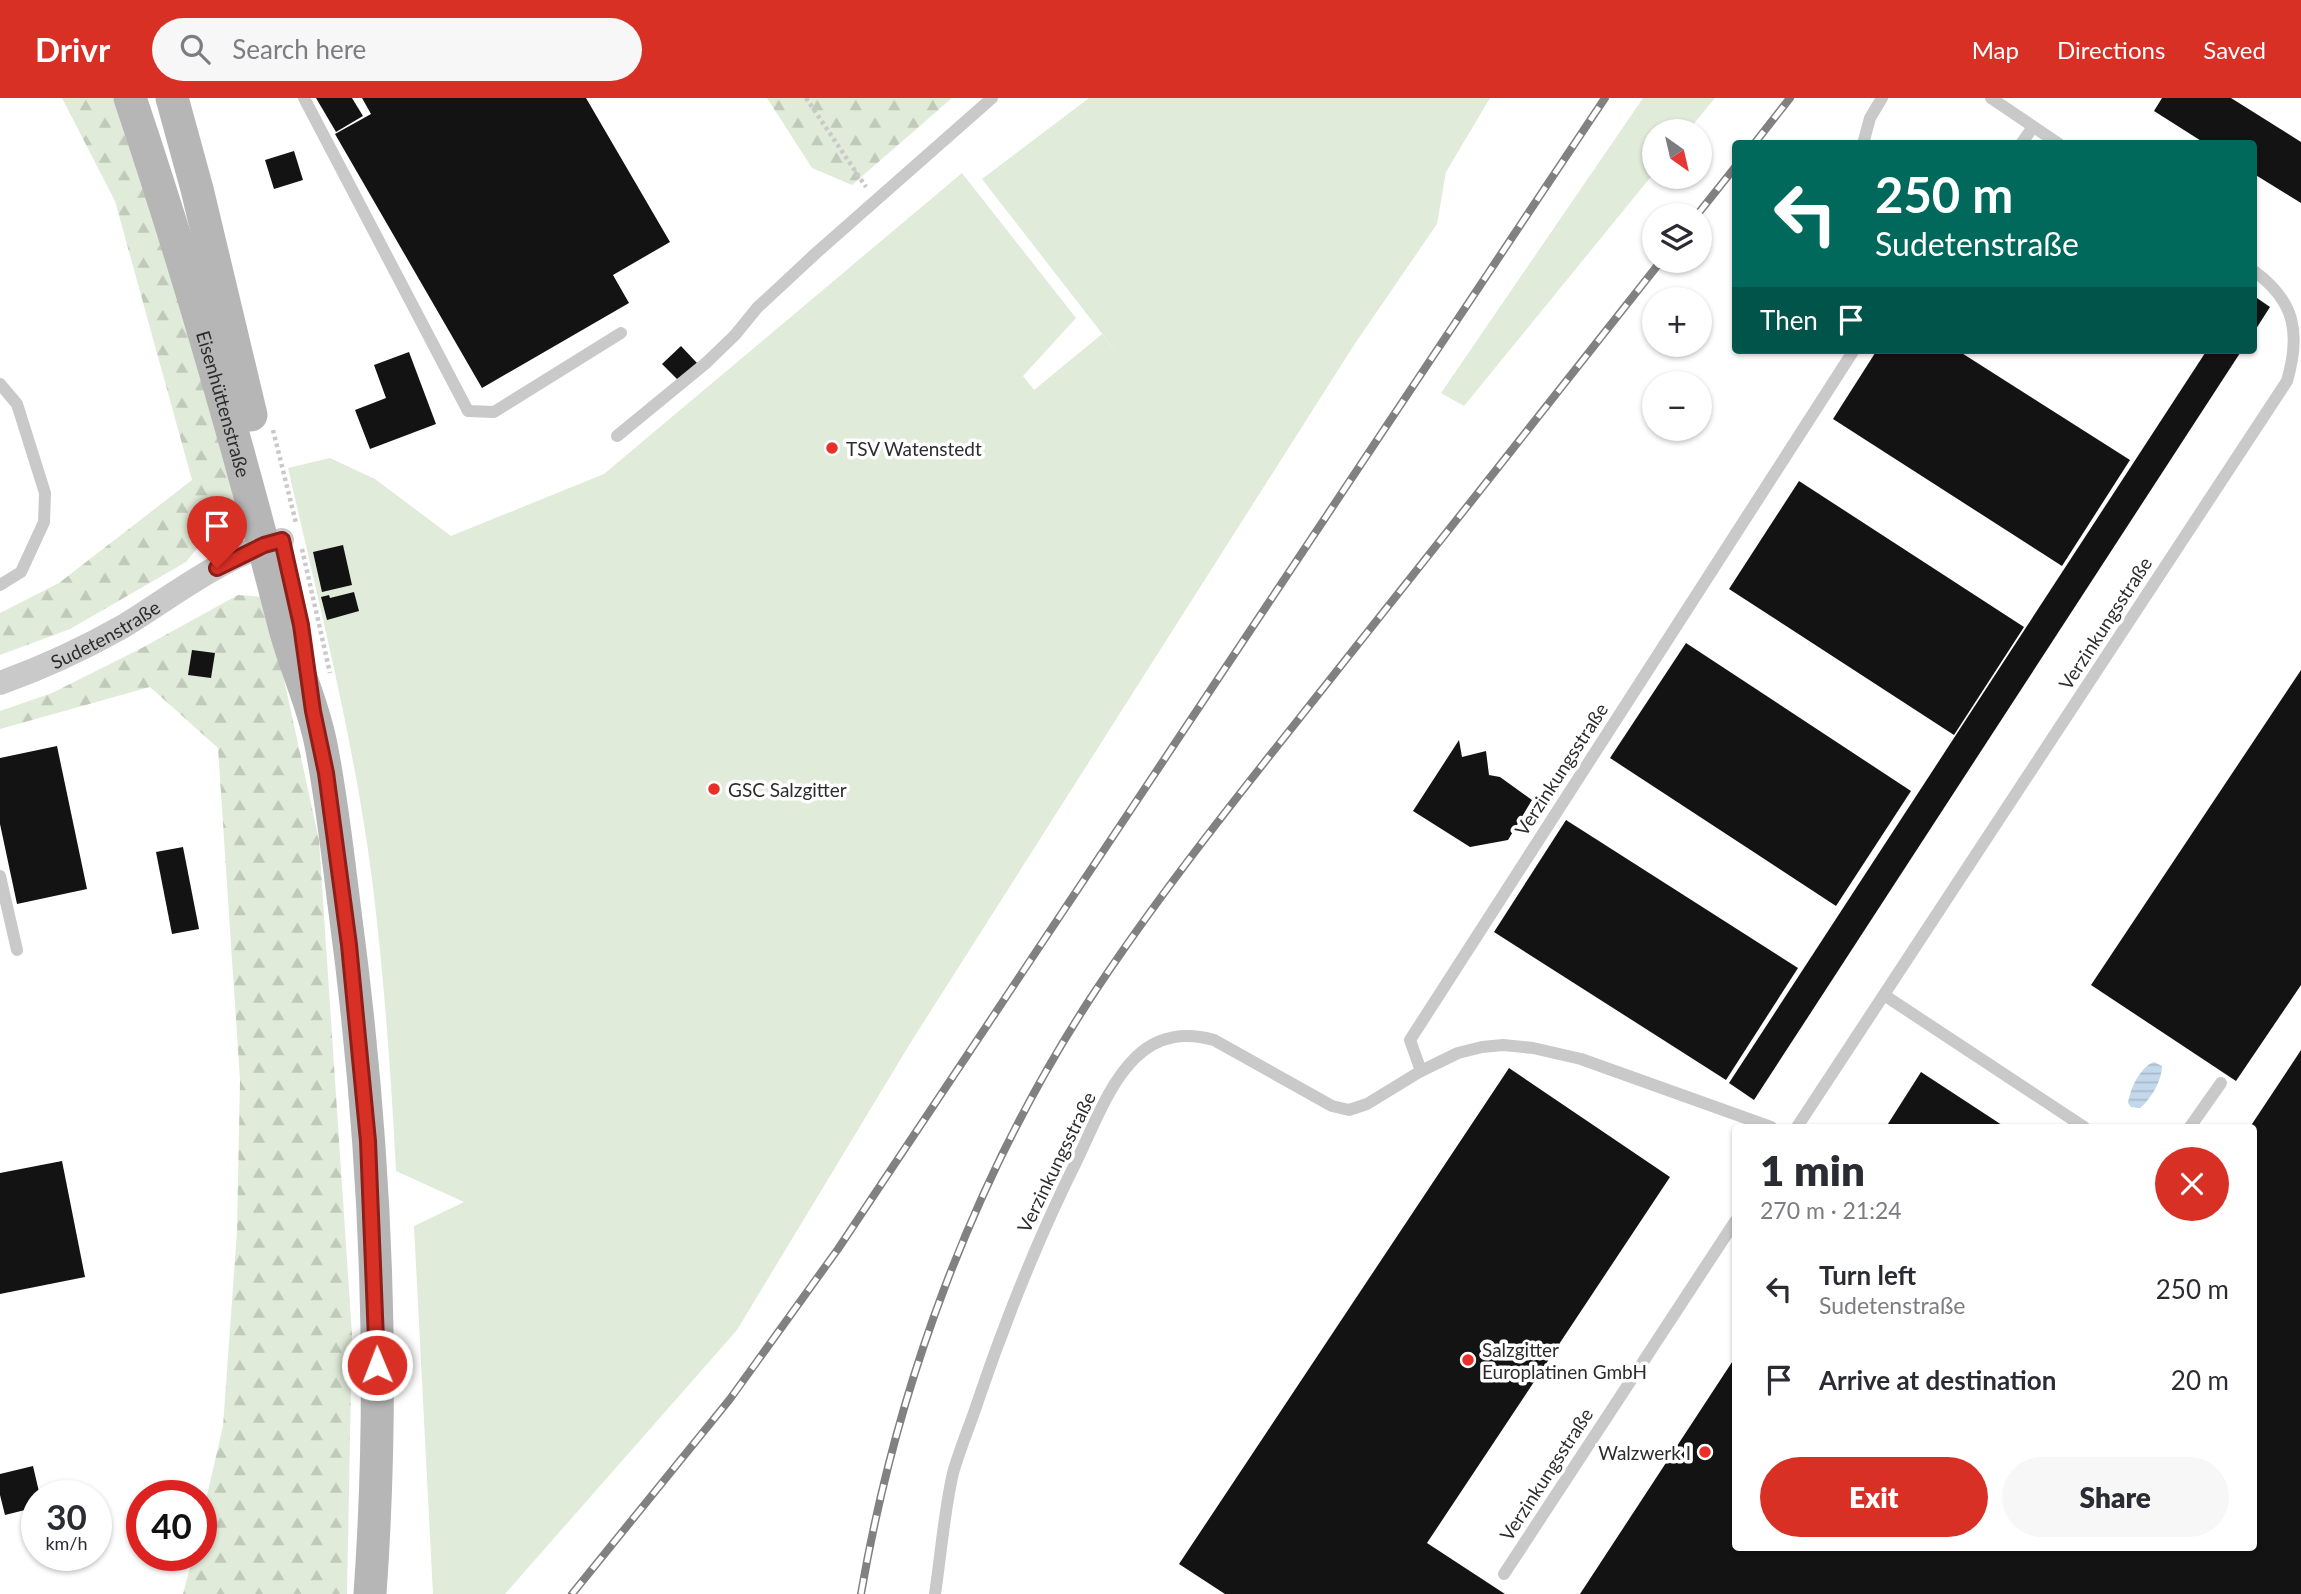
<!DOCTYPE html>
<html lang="en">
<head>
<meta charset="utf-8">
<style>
	:root { --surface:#fff; --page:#f7f7f7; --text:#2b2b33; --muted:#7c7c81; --accent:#d93025 }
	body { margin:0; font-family:Lato,sans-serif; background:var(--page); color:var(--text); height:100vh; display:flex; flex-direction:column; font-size:26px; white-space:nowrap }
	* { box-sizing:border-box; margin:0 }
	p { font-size:23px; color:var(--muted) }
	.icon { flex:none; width:38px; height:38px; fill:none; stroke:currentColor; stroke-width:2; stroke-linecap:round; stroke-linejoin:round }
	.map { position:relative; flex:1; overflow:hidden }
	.sheet { position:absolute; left:1732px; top:1026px; width:525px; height:427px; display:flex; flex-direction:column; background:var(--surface); border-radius:7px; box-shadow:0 2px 5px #0004 }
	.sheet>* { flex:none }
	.banner { position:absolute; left:1732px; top:42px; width:525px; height:214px; border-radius:7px; box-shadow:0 2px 5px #0004; background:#00695c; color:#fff; overflow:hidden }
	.needle { width:46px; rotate:146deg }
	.buttons { position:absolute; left:1642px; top:21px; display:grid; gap:14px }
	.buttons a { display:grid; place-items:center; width:70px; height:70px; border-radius:50%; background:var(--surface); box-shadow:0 2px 5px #0004; font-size:35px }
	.speed { position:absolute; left:21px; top:1382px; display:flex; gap:14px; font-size:35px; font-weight:700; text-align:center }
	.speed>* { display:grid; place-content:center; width:91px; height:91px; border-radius:50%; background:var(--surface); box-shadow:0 2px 5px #0004; line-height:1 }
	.speed small { font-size:18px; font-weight:400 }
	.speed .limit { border:10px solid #d22; background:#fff; color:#111 }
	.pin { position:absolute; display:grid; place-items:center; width:60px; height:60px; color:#fff; margin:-72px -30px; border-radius:50% 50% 50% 0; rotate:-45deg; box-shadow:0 0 7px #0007 }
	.pin .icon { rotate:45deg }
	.me { position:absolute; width:77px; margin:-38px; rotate:359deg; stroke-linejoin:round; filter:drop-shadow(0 0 5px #0008) }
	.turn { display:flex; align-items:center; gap:24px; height:147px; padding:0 28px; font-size:32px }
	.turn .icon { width:91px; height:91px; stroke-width:2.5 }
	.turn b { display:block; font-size:49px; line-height:60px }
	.then { display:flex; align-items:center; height:66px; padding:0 28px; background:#0003; gap:14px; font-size:26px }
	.round { display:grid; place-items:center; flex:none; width:74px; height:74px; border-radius:37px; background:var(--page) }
	.headline { display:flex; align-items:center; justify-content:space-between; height:119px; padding:0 28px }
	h1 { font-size:42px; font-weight:800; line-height:52px }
	.button { display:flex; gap:14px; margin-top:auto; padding:14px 28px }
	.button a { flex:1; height:80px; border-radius:42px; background:var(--accent); color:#fff; font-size:28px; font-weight:800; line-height:80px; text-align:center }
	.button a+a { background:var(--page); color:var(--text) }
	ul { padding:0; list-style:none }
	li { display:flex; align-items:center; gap:21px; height:91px; padding:0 28px }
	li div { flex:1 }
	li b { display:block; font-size:26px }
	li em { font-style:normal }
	header { display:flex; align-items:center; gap:42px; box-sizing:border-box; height:98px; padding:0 35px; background:var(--accent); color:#fff }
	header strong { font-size:33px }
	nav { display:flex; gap:38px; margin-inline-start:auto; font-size:24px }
	.search { width:490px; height:63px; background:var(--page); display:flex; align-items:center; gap:18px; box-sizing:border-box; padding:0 24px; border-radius:38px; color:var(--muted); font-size:26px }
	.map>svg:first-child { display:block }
	.green { fill:#e1ebd9 }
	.forest { fill:url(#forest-firs) }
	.water { fill:url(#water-rules) }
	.building { fill:#131313 }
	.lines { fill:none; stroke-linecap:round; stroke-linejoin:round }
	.path { stroke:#c9c9c9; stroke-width:4.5; stroke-dasharray:3.5 3.5; stroke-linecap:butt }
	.lane { stroke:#c9c9c9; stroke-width:12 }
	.street { stroke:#c9c9c9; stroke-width:24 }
	.secondary { stroke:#b6b6b6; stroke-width:33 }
	.rail-casing { stroke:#818181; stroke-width:8 }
	.rail { stroke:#fff; stroke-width:5; stroke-dasharray:16; stroke-linecap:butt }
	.route-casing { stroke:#8d1f18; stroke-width:18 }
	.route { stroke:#d93025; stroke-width:12 }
	.poi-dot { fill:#ea2e28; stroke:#fff; stroke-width:2.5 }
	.labels { text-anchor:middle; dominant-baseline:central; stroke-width:7; stroke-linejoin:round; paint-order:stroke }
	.street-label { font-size:19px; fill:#2c2c2c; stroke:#fff }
	.poi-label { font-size:19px; fill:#2c2c2c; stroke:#fff; text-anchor:start }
</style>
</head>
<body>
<header>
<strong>Drivr</strong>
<div class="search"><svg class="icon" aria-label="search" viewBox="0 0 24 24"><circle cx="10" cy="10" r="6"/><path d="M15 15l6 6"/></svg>Search here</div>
<nav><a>Map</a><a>Directions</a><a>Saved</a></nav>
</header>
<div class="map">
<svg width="2301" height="1496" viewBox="0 0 2301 1496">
	<defs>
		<pattern id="forest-firs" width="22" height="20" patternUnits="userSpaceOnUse" patternTransform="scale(1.75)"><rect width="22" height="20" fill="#e1ebd9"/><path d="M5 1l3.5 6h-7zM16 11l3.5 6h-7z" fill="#c1caba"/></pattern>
		<pattern id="water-rules" width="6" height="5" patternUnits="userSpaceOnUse" patternTransform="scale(1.75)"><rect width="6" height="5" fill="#c4d8ec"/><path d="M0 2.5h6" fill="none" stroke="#a9bacb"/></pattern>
	</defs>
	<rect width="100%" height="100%" fill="#fff"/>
	<g class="green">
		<path d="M1089 0H1490L1446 74 1437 126 1354 247 911 944 737 1232 505 1496H433L414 1128 464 1104 396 1073C391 975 384 878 372 781 354 642 319 506 288 370L330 360 375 381 451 438 604 376 962 75 1076 220 1023 278 1034 292 1102 236 1128 269 982 81Z"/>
		<polygon points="1643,0 1715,0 1688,33 1654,33 1654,75 1464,308 1441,295"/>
	</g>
	<g class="forest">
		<polygon points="62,0 114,0 136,53 242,395 186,464 70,531 0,557 0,515 59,485 192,382 115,103"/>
		<polygon points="767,0 952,0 852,87 812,70"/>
		<polygon points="238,497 266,499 319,742 352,1237 347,1496 183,1496 193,1458 201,1458 201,1423 223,1328 237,1133 240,982 218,650 150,589 0,631 0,613 52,595 140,551"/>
	</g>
	<path class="water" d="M2154 964 2162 968C2162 982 2151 1001 2140 1010L2131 1009 2128 1005C2130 991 2140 969 2154 964Z"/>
	<g class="building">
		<polygon points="316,0 352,0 363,18 336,34"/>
		<polygon points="362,0 586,0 670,144 613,177 629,205 482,290 335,36 371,16"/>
		<polygon points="2162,0 2231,0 2301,44 2301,105 2254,76 2254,46 2206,46 2154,13"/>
		<polygon points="294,53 303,82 274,91 265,62"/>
		<polygon points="2254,198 2270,209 2254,234"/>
		<polygon points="681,248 697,265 678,282 662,266"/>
		<polygon points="1877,252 1957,252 2130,362 2062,468 1833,321"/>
		<polygon points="2207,252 2242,252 1754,1002 1729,985"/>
		<polygon points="409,254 436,326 370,351 355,312 386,300 374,267"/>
		<polygon points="1799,383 2024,529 1954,637 1729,491"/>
		<polygon points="343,447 352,487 322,494 313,454"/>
		<polygon points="354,494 359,513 327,522 321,499 329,497 330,500"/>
		<polygon points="1686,545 1911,693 1836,808 1610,660"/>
		<polygon points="192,552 215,555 211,580 188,577"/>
		<polygon points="2301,572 2301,887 2236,983 2091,887"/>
		<polygon points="1459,642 1462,659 1486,653 1489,677 1500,679 1532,702 1508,742 1470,749 1413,713"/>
		<polygon points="57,648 87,791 17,806 0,726 0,660"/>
		<polygon points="1566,722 1798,870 1726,982 1494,834"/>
		<polygon points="183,749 199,831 172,836 156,754"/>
		<polygon points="2301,952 2301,1496 1580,1496 1736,1258 1736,1449 2254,1449 2254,1029 2250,1029"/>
		<polygon points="1509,970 1670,1079 1427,1445 1505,1496 1225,1496 1179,1466"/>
		<polygon points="1921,974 2005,1029 1886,1029"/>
		<polygon points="62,1063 85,1179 0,1196 0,1075"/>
		<polygon points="33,1368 40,1398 37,1398 37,1409 5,1417 0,1397 0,1376"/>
	</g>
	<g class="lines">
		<g class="path">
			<polyline points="806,0 866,89"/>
			<polyline points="273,332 296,425"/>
			<polyline points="208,445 232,427"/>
			<polyline points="302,451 330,575"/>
		</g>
		<g class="lane">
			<polyline points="304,0 468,313 494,314 621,235"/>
			<polyline points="1991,0 2059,46"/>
			<polyline points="1863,46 1870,20 1882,0"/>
			<polyline points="2021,46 2033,29"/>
			<polyline points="0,286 17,306 45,395 44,424 21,474 0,487"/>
			<polyline points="617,338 706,265 735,237 757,210 815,156 992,0"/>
			<polyline points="0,778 17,852"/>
			<polyline points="1884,897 2084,1029"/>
			<polyline points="1421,973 1410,942 1854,252"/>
			<path d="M1797 1029 2287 283C2301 235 2295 203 2254 173"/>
			<polyline points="2190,1029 2221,985"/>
			<polyline points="1504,1476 1736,1122"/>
			<path d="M935 1496C941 1456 944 1414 953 1375 960 1350 971 1325 979 1300 1007 1218 1039 1138 1078 1060 1094 1027 1109 985 1136 959 1159 937 1185 934 1214 942L1332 1008 1349 1012 1367 1006 1421 973 1458 955 1482 949 1503 947 1533 950 1581 961 1771 1029"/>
		</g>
		<path class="street" id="s1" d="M0 585C42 570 83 551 122 529 173 498 223 457 282 442"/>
		<g class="secondary">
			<path id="s2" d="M130 0C188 172 238 347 283 523 293 565 313 604 321 647 332 702 338 759 345 814 375 1039 386 1270 370 1496"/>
			<polyline points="172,0 197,91 251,317"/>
		</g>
		<defs>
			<g id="rail">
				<polyline points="1754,46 1790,0"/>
				<polyline points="1697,117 1736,68"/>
				<polyline points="572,1496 730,1301 838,1151 1605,0"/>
				<path d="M861 1496C897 1287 974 1080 1090 901 1168 782 1259 672 1347 560 1452 428 1557 295 1661 163"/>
			</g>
		</defs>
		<use href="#rail" class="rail-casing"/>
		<use href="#rail" class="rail"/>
	</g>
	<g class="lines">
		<defs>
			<polyline id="route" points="217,470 264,447 282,442 301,527 313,613 326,675 349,847 368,1043 377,1267"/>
		</defs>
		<use href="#route" class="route-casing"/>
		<use href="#route" class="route"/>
	</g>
	<g class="poi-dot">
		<circle cx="832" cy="350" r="7"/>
		<circle cx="714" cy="691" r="7"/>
		<circle cx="1468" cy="1262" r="7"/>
		<circle cx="1705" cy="1354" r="7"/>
	</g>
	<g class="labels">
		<g class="street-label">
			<text stroke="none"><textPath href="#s2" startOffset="320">Eisenhüttenstraße</textPath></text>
			<text transform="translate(2105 525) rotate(-57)">Verzinkungsstraße</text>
			<text stroke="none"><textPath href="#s1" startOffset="116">Sudetenstraße</textPath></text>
			<text transform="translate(1561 671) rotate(-57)">Verzinkungsstraße</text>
			<text transform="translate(1056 1064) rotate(-64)">Verzinkungsstraße</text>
			<text transform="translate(1546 1376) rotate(-57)">Verzinkungsstraße</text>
		</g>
		<g class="poi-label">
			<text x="846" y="350">TSV Watenstedt</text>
			<text x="728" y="691">GSC Salzgitter</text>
			<text x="1482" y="1251">Salzgitter<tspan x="1482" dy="22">Europlatinen GmbH</tspan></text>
			<text x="1691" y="1354" text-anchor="end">Walzwerk I</text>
		</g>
	</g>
</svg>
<div class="buttons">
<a><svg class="needle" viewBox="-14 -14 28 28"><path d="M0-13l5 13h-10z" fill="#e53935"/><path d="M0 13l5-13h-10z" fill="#7c7c81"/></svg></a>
<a><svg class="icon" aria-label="layers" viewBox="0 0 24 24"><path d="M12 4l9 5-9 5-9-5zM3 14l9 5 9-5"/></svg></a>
<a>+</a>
<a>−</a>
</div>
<div class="speed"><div>30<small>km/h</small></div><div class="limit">40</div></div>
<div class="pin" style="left:217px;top:470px;background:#d93025"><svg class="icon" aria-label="arrive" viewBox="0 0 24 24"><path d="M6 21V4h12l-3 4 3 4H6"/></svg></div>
<svg class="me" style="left:377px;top:1267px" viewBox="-20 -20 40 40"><circle r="17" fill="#d93025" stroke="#fff" stroke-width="3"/><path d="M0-11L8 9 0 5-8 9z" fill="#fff"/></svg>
<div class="banner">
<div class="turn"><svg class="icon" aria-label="left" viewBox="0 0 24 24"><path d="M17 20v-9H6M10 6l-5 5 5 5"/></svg><div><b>250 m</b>Sudetenstraße</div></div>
<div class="then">Then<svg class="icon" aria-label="arrive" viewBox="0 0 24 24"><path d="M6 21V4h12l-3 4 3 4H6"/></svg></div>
</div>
<section class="sheet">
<div class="headline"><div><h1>1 min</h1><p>270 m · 21:24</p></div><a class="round" style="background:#d93025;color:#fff"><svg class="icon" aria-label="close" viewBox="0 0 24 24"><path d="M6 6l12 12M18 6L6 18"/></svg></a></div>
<ul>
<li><svg class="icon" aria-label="left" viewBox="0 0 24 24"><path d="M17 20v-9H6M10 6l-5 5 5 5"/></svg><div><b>Turn left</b><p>Sudetenstraße</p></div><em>250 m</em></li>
<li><svg class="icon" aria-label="arrive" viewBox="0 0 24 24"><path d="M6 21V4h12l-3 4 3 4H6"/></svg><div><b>Arrive at destination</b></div><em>20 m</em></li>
</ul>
<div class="button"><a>Exit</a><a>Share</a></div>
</section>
</div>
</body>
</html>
